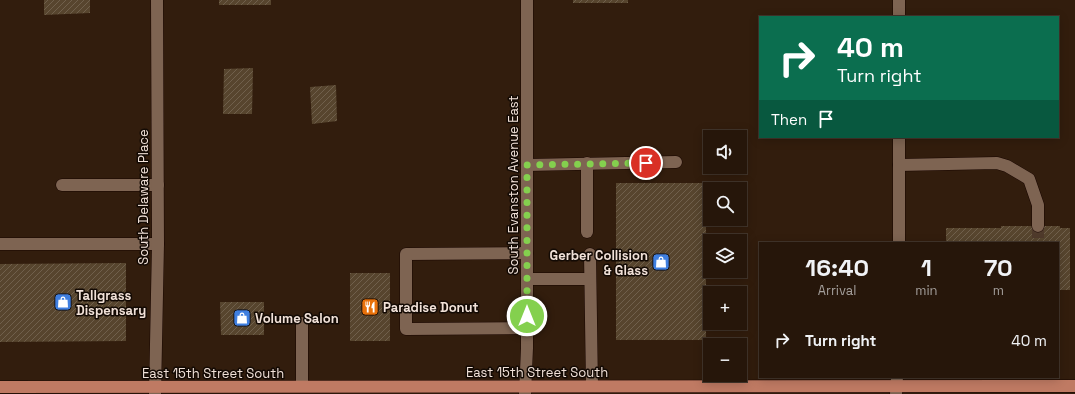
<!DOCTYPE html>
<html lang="en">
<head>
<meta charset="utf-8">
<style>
	:root { --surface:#26160a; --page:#322318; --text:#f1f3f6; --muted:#a49f9c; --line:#42352b }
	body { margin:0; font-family:"Space Grotesk",sans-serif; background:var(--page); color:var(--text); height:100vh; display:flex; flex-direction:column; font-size:15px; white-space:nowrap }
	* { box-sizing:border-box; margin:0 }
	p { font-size:13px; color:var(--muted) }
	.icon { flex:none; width:22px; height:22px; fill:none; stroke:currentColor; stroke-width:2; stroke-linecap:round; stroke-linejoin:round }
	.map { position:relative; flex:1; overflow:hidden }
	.side { position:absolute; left:759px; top:242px; width:300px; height:136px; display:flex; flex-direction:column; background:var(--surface); border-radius:0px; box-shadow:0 2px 10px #0003,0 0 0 1px var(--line) }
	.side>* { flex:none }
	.guide { position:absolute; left:759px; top:16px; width:300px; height:122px; border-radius:0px; box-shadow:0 2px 10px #0003,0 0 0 1px var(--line); background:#0b6e4f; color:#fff; overflow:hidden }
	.controls { position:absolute; left:703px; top:130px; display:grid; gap:8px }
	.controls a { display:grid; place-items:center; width:44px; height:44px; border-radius:0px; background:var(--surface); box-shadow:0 2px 10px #0003,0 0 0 1px var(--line); font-size:20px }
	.pin { position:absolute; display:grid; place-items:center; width:34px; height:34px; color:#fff; margin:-17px; border:2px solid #fff; border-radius:50%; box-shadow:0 1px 4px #0007 }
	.me { position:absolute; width:44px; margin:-22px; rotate:0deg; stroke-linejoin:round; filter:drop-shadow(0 0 3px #0008) }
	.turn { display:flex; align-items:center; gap:14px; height:84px; padding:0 12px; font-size:18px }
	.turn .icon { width:52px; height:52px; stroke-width:2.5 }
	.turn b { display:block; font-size:28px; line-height:34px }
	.then { display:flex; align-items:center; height:38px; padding:0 12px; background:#0003; gap:8px; font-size:15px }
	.eta { display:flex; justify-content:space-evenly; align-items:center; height:68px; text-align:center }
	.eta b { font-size:24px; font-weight:600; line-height:28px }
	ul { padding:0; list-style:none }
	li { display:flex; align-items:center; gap:12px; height:60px; padding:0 12px }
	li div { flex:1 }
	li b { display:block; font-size:15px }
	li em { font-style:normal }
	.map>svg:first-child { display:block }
	.building { fill:url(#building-hatch) }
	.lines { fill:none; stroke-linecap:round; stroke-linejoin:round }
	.minor-tunnel { stroke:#4f3a2b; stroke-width:12; stroke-dasharray:12 6; stroke-linecap:butt }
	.minor-casing { stroke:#190600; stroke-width:13 }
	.major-casing { stroke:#190600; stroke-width:13 }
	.minor { stroke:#7e6452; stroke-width:12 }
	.major { stroke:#bf7a63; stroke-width:12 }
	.route { stroke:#84d04e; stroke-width:7; stroke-dasharray:0 12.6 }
	.labels { text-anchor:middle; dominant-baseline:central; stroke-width:3; stroke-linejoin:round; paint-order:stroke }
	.street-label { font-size:13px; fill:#f1e1d8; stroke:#130a04 }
	.poi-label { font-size:13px; font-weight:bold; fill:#f1e1d8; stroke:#130a04; text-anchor:start }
</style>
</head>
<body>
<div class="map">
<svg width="1075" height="394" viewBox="0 0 1075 394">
	<defs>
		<pattern id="building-hatch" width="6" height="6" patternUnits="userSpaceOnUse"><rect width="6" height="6" fill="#57452e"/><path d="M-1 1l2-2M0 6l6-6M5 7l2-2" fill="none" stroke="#70604c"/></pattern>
	</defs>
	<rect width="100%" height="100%" fill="#321d0d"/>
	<g class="building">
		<polygon points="44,0 90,0 90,13 44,15"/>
		<rect x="219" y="0" width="52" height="5"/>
		<rect x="573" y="0" width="55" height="3"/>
		<polygon points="253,68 252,114 223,114 224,69"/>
		<polygon points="336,85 337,121 312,124 310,87"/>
		<rect x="616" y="183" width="90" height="157"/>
		<polygon points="1001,226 1060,226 1060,228 1070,228 1070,290 1060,290 1060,292 1058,292 1058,243 946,243 946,228 1001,228"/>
		<polygon points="126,263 126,341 0,342 0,264"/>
		<rect x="350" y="273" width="40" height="68"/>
		<polygon points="220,302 264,302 264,335 221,335"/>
	</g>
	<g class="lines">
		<polyline class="minor-tunnel" points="1038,226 1038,243"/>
		<defs>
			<g id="minor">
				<polyline points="899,17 899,0"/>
				<polyline points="587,163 587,232"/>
				<polyline points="527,165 676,162"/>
				<polyline points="899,165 997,163 1007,166 1029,179 1038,205 1038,226"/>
				<polyline points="62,185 158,185"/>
				<polyline points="899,243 899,137"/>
				<polyline points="1,244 158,244"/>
				<polyline points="527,253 406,254 406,329 527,328"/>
				<polyline points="590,254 592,386"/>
				<polyline points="527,279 590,279"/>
				<polyline points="302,323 302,386"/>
				<polyline points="155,394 158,244 157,0"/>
				<polyline points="525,394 527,348 527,0"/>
				<polyline points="896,394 897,377"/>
			</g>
			<polyline id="major" points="0,387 1075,386"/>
		</defs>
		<use href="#minor" class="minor-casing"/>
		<use href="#major" class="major-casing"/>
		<use href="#minor" class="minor"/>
		<use href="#major" class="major"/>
	</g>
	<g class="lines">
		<polyline class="route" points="527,316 527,165 646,163"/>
	</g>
	<defs>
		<symbol id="shop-square" viewBox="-11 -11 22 22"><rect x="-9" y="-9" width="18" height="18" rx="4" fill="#3f7fe0" stroke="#130a04"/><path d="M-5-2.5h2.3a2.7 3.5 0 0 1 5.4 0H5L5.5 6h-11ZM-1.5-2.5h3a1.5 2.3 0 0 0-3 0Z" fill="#fff"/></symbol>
		<symbol id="restaurant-square" viewBox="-11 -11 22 22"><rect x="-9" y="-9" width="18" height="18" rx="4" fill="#e8710a" stroke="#130a04"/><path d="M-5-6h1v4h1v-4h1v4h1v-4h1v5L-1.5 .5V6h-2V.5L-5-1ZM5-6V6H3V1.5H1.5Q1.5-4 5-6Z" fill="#fff"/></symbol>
	</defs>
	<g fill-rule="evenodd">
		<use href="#shop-square" x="651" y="252" width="20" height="20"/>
		<use href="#shop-square" x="53" y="292" width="20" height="20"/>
		<use href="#restaurant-square" x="360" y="297" width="20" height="20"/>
		<use href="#shop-square" x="232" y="308" width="20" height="20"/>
	</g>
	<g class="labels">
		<g class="street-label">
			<text transform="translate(513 185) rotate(-90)">South Evanston Avenue East</text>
			<text transform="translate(143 197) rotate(-90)">South Delaware Place</text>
			<text x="537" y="372">East 15th Street South</text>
			<text x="213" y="373">East 15th Street South</text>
		</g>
		<g class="poi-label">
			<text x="648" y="255" text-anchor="end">Gerber Collision<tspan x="648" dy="15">&amp; Glass</tspan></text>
			<text x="76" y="295">Tallgrass<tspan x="76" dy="15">Dispensary</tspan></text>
			<text x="383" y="307">Paradise Donut</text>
			<text x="255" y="318">Volume Salon</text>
		</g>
	</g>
</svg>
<div class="controls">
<a><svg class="icon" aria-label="sound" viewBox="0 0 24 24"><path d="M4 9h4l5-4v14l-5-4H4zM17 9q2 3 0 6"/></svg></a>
<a><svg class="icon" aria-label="search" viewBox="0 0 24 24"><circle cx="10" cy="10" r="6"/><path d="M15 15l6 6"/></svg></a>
<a><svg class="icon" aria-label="layers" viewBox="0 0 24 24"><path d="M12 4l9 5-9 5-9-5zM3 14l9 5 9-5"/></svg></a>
<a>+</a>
<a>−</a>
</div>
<div class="pin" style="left:646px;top:163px;background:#d93025"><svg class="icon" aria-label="arrive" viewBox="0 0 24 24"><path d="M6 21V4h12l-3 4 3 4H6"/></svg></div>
<svg class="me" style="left:527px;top:316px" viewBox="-20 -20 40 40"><circle r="17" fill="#84d04e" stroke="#fff" stroke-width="3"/><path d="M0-11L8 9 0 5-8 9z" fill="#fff"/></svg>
<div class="guide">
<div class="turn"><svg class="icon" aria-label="right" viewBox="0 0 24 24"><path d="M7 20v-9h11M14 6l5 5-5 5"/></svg><div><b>40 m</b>Turn right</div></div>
<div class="then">Then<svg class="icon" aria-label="arrive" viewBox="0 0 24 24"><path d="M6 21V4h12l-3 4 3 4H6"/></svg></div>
</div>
<section class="side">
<div class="eta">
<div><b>16:40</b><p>Arrival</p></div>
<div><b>1</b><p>min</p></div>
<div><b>70</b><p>m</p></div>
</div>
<ul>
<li><svg class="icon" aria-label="right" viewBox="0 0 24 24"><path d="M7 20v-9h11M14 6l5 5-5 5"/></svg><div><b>Turn right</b></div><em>40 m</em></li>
</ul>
</section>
</div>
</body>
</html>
